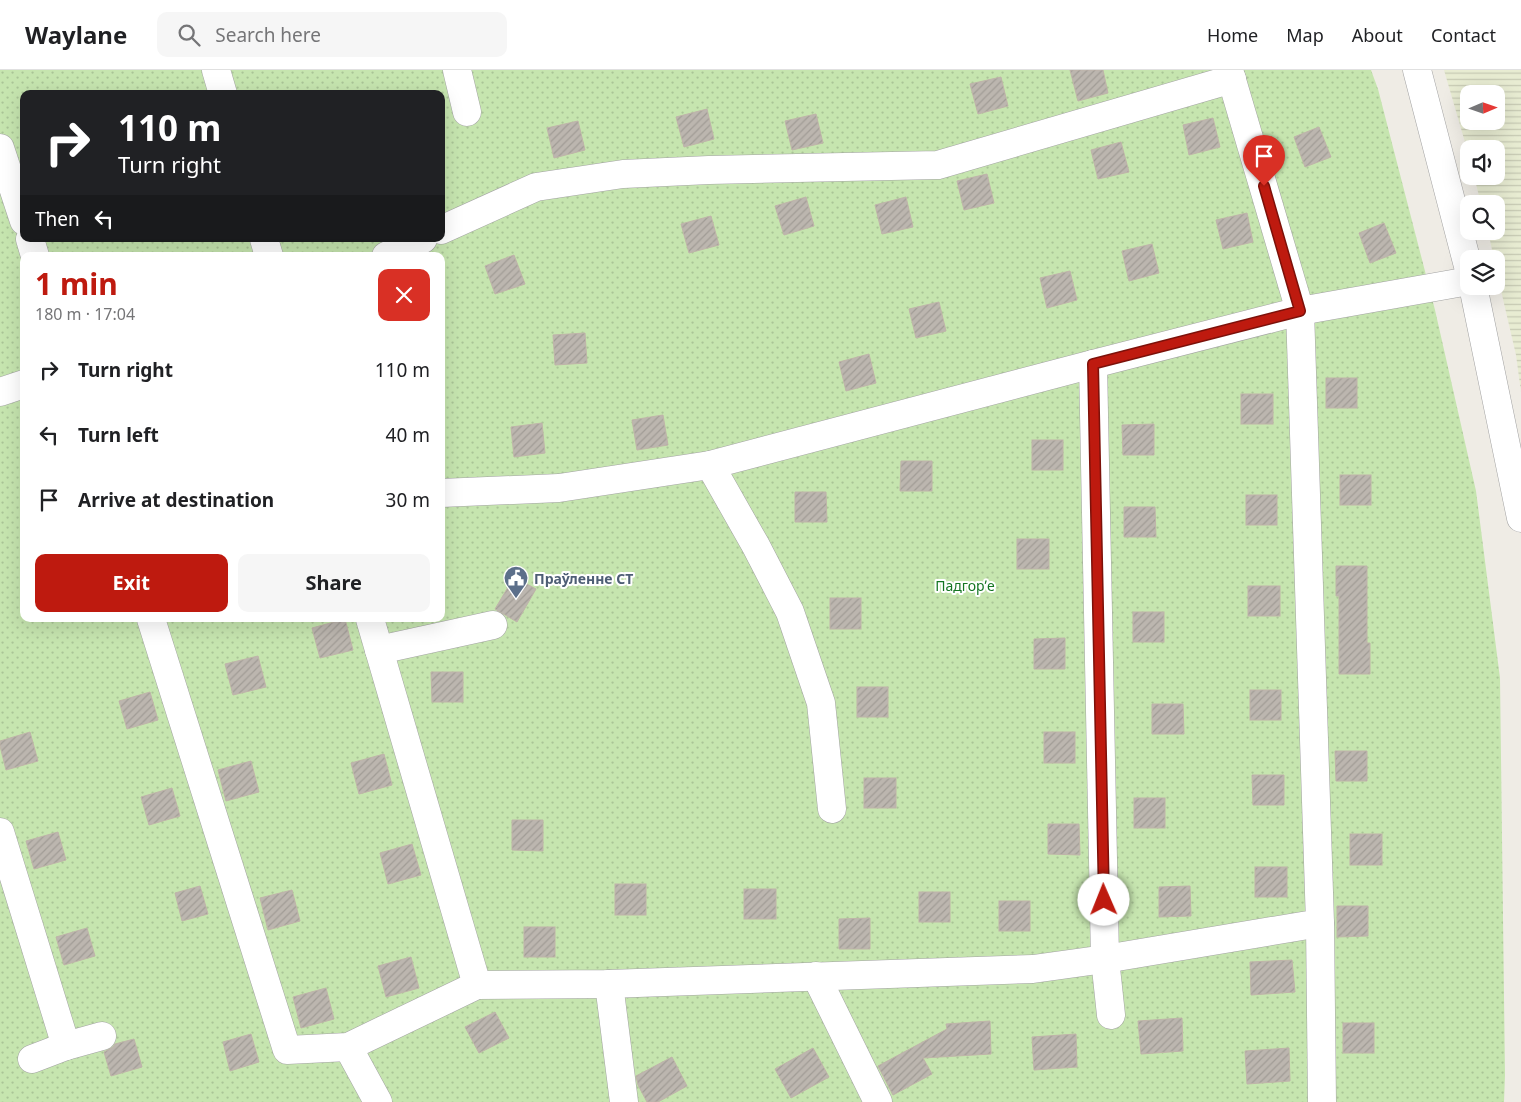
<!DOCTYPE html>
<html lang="en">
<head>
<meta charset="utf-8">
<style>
	:root { --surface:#fff; --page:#f6f6f6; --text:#202124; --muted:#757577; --line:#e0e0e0; --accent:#be1a0f }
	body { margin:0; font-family:"Noto Sans",sans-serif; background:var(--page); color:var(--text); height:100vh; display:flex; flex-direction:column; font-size:19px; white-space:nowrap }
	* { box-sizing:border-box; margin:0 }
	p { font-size:16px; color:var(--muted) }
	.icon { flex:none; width:28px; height:28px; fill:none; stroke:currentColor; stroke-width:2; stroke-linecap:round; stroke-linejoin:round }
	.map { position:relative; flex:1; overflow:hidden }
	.drawer { position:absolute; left:20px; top:182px; width:425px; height:370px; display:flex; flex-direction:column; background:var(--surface); border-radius:10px; box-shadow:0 5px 20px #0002 }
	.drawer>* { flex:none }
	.hud { position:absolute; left:20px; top:20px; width:425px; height:152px; border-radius:10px; box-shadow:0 5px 20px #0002; background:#202124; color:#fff; overflow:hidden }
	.needle { width:32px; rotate:88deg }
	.buttons { position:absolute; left:1460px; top:15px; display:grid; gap:10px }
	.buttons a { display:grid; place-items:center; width:45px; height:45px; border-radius:10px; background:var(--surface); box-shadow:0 5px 20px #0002; font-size:25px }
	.pin { position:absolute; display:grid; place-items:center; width:42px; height:42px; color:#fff; margin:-51px -21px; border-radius:50% 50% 50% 0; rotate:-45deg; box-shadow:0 0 5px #0007 }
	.pin .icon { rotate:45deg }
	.me { position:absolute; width:55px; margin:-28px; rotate:359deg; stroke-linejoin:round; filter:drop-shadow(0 0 4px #0008) }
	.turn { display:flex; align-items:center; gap:18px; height:105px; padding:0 15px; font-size:22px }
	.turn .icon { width:65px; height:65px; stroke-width:2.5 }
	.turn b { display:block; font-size:35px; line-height:42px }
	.then { display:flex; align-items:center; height:48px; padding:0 15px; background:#0003; gap:10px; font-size:19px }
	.round { display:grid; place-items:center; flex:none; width:52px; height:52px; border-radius:10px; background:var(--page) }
	.headline { display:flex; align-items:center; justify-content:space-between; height:85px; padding:0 15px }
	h1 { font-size:30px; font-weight:700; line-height:38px; color:var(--accent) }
	.cta { display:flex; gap:10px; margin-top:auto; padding:10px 15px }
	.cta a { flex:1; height:58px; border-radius:10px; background:var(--accent); color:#fff; font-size:20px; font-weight:700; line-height:58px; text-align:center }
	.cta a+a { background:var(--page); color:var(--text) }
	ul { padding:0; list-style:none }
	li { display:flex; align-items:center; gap:15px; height:65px; padding:0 15px }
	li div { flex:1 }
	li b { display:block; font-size:19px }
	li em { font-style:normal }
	header { display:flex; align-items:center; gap:30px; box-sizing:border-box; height:70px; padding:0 25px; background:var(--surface); border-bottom:1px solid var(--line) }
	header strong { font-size:24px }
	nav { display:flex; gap:28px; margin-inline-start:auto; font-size:18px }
	.search { width:350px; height:45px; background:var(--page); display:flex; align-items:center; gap:12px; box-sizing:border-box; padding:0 18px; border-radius:10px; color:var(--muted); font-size:19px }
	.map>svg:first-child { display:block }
	.farmland { fill:url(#farmland-rules); fill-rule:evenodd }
	.garden { fill:url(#garden-dots); fill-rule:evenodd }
	.building { fill:url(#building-hatch); stroke:#bfb4a9 }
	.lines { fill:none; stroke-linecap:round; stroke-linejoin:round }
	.minor-casing { stroke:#a3a3a3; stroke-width:29 }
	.minor { stroke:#fff; stroke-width:28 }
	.route-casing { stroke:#7c110a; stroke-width:12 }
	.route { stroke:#be1a0f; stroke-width:9 }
	.labels { text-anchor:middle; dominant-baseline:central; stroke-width:4; stroke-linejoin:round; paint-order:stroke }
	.service-label { font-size:14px; font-weight:bold; fill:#4e5e75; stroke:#fff; text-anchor:start }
	.park-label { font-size:14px; fill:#147522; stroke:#fff }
</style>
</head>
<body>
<header>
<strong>Waylane</strong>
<div class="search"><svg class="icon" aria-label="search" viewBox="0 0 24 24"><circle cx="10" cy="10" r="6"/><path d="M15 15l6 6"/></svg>Search here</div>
<nav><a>Home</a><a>Map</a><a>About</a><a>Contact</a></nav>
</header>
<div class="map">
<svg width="1521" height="1032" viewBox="0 0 1521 1032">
	<defs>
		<pattern id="farmland-rules" width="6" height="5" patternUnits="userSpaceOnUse" patternTransform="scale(1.25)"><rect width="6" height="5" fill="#e8ecd2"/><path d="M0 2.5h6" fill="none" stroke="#c7cab4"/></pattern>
		<pattern id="garden-dots" width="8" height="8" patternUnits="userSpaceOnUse" patternTransform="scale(1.25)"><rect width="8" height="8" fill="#c6e5af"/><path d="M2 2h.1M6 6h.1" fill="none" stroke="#aac496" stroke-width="1.8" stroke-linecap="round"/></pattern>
		<pattern id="building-hatch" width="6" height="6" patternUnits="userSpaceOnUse" patternTransform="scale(1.25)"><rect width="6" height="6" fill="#bcb6af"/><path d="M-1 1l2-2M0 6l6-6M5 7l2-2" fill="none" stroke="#a19c96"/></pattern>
	</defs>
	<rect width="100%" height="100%" fill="#efece5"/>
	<path class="farmland" d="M1444 0H1521V322L1516 285 1496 199V189H1494L1488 161H1496V134H1481L1474 106H1496V79H1469V86ZM1469 24H1496V51H1469Z"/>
	<path class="garden" d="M0 0H1371L1378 19 1435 240 1476 421 1500 608 1505 1005 1504 1032H0ZM24 24H441V169H24ZM24 186H441V549H24Z"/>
	<g class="building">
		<polygon points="1070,0 1103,0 1108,23 1078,31"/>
		<polygon points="1001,7 1008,36 978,44 970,14"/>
		<polygon points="707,39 714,69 684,77 676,47"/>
		<polygon points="816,44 823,73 792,80 785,51"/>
		<polygon points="1213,48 1220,77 1189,85 1183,55"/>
		<polygon points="578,51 585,80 554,88 547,58"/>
		<polygon points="1319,57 1331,87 1305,97 1294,67"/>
		<polygon points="1121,72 1129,102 1098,109 1091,80"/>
		<polygon points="987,104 994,133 964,140 957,111"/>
		<polygon points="806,127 814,156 784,165 775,136"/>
		<polygon points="906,127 913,157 882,164 875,135"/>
		<polygon points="1247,143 1253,172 1223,179 1216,150"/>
		<polygon points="711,146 719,175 689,183 681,154"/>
		<polygon points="1384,153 1396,183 1370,193 1359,163"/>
		<polygon points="1152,174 1159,203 1129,211 1122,181"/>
		<polygon points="514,185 525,214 495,224 485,196"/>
		<polygon points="1070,201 1077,230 1047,238 1040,208"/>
		<polygon points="939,232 946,261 916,268 909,239"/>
		<polygon points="585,263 587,293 555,295 553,265"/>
		<polygon points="869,284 876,313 846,321 839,292"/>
		<rect x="1326" y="308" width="31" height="30"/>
		<rect x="1241" y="324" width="32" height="30"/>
		<polygon points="663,345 668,375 637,380 632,350"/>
		<polygon points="542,353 545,383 514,387 511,357"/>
		<polygon points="1154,354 1154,385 1123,385 1122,355"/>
		<rect x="1032" y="370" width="31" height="30"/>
		<polygon points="901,391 932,391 932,421 900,421"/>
		<rect x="1340" y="405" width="31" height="30"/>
		<polygon points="795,422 826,422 827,452 795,452"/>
		<rect x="1246" y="425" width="31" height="30"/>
		<polygon points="1124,437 1155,437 1156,467 1124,467"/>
		<rect x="1017" y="469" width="32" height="30"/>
		<polygon points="1336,496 1367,496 1367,573 1370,573 1370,604 1339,604 1339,526 1336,526"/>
		<polygon points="514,507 536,519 517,552 495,539"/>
		<rect x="1248" y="516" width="32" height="30"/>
		<rect x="830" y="528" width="31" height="31"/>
		<rect x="1133" y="542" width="31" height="30"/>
		<polygon points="345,549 353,580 320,588 312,558"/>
		<polygon points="1065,568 1065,599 1034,599 1034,569"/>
		<polygon points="258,586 266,617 233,625 225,594"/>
		<polygon points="431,602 463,602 463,632 432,632"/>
		<rect x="857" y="617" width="31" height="30"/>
		<rect x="1250" y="620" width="31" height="30"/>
		<polygon points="150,622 158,650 127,659 119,631"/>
		<polygon points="1152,634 1183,634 1184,664 1152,664"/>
		<polygon points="30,662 38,691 6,700 0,676 0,671"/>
		<rect x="1044" y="662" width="31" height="31"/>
		<polygon points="1335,681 1367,681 1367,711 1336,711"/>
		<polygon points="384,684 392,715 359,724 351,693"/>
		<polygon points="251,691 259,722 226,731 218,700"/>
		<polygon points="1252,705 1284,705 1284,735 1253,735"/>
		<rect x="864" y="708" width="32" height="30"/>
		<polygon points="172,718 180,746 149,755 141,727"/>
		<rect x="1134" y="728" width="31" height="30"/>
		<polygon points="512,750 543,750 543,781 512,780"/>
		<polygon points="1048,754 1079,754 1080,785 1048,784"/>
		<polygon points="58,762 66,790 34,799 26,771"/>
		<rect x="1350" y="764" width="32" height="31"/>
		<polygon points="412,774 421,805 388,814 380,783"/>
		<rect x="1255" y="797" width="32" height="30"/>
		<rect x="615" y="814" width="31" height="31"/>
		<polygon points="200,816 208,844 182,851 175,823"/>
		<polygon points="1190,816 1191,846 1159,847 1159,817"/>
		<rect x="744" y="819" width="32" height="30"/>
		<polygon points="292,820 300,851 268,860 260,828"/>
		<rect x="919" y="822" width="31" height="30"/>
		<rect x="999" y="831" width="31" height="30"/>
		<polygon points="1337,836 1368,836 1368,866 1337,867"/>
		<polygon points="870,848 870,879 839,879 839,849"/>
		<rect x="524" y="857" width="31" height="30"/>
		<polygon points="87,858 95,886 64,895 56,867"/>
		<polygon points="411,887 419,918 386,927 378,896"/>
		<polygon points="1292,890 1295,922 1251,925 1250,892"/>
		<polygon points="326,918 334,949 301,958 293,927"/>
		<polygon points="495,942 509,968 479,983 465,957"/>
		<polygon points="1182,948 1183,981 1141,984 1138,951"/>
		<polygon points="990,951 991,984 923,988 932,1004 893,1025 878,996 947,959 946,954"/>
		<rect x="1343" y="953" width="31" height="30"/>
		<polygon points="251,964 259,992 230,1001 223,972"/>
		<polygon points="1076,964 1077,997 1034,1000 1032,967"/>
		<polygon points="134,969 142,997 111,1006 104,982 113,977 115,974"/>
		<polygon points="813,978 829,1007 791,1028 775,999"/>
		<polygon points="1289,978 1290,1011 1247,1014 1245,981"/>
		<polygon points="672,987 687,1016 658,1032 647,1032 638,1015 636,1006"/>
	</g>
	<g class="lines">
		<defs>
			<g id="minor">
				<polyline points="216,0 223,24"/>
				<polyline points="457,0 467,42"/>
				<polyline points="1417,0 1469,200"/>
				<polyline points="0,78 24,151"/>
				<polyline points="441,160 536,117 623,104 709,100 938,95 1232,9"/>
				<polyline points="30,169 35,186"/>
				<polyline points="264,169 269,186"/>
				<polyline points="386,186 423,169"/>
				<polyline points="1473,216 1521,448"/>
				<polyline points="1093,294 1105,889 1111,945"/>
				<polyline points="0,322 24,314"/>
				<polyline points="710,395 756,476 790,542 821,633 832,739"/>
				<polyline points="441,423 559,418 710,395 1093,294 1300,241 1469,211"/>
				<polyline points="151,549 287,980 348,977 477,915 609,914 1033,899 1105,889 1320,853 1300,241 1229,0"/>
				<polyline points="370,549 477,915"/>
				<polyline points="379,580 493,555"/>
				<polyline points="0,762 66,976"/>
				<polyline points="1320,853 1322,1032"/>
				<polyline points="816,906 878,1032"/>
				<polyline points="609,914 624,1032"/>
				<polyline points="348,977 378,1032"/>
				<polyline points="32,989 66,976 102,966"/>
			</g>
		</defs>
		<use href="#minor" class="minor-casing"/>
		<use href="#minor" class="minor"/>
	</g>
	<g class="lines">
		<defs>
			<polyline id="route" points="1104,830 1093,294 1300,241 1264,116"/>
		</defs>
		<use href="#route" class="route-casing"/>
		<use href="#route" class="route"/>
	</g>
	<defs>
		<symbol id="civic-pin" viewBox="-11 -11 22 30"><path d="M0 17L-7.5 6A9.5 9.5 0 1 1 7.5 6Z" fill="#5c6f8a" stroke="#fff"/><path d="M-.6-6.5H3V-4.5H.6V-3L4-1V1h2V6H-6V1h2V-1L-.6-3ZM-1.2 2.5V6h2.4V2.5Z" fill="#fff"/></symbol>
	</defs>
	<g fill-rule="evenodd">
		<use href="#civic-pin" x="502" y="494" width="28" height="38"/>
	</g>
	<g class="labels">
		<g class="service-label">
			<text x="534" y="508">Праўленне СТ</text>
		</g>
		<g class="park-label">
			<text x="965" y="515">Падгорʼе</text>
		</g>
	</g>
</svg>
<div class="buttons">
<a><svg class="needle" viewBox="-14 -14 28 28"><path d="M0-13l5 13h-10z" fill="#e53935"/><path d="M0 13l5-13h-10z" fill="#757577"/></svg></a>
<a><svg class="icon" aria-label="sound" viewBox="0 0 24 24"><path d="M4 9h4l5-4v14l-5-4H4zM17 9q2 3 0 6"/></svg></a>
<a><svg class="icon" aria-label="search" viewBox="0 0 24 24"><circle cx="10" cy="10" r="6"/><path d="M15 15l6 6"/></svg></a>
<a><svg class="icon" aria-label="layers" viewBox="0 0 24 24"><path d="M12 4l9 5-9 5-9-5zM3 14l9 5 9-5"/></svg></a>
</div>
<div class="pin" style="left:1264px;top:116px;background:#d93025"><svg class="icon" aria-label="arrive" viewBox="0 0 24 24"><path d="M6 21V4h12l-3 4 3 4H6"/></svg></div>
<svg class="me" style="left:1104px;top:830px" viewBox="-20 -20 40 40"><circle r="19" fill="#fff"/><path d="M0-13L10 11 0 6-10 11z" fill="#be1a0f"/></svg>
<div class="hud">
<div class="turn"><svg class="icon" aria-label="right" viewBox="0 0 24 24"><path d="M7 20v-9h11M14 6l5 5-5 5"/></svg><div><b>110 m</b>Turn right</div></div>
<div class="then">Then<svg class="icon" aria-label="left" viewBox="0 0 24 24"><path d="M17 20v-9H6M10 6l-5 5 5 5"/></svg></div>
</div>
<section class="drawer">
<div class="headline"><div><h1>1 min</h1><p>180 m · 17:04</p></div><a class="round" style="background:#d93025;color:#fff"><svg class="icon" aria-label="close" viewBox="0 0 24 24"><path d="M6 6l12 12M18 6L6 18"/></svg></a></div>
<ul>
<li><svg class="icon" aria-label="right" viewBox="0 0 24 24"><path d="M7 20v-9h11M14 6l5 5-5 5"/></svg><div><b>Turn right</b></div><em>110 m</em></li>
<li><svg class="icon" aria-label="left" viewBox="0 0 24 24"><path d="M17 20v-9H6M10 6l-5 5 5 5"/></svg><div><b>Turn left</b></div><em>40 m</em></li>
<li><svg class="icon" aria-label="arrive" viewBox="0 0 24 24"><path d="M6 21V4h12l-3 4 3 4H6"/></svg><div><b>Arrive at destination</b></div><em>30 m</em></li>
</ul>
<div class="cta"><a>Exit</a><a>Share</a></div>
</section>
</div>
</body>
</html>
